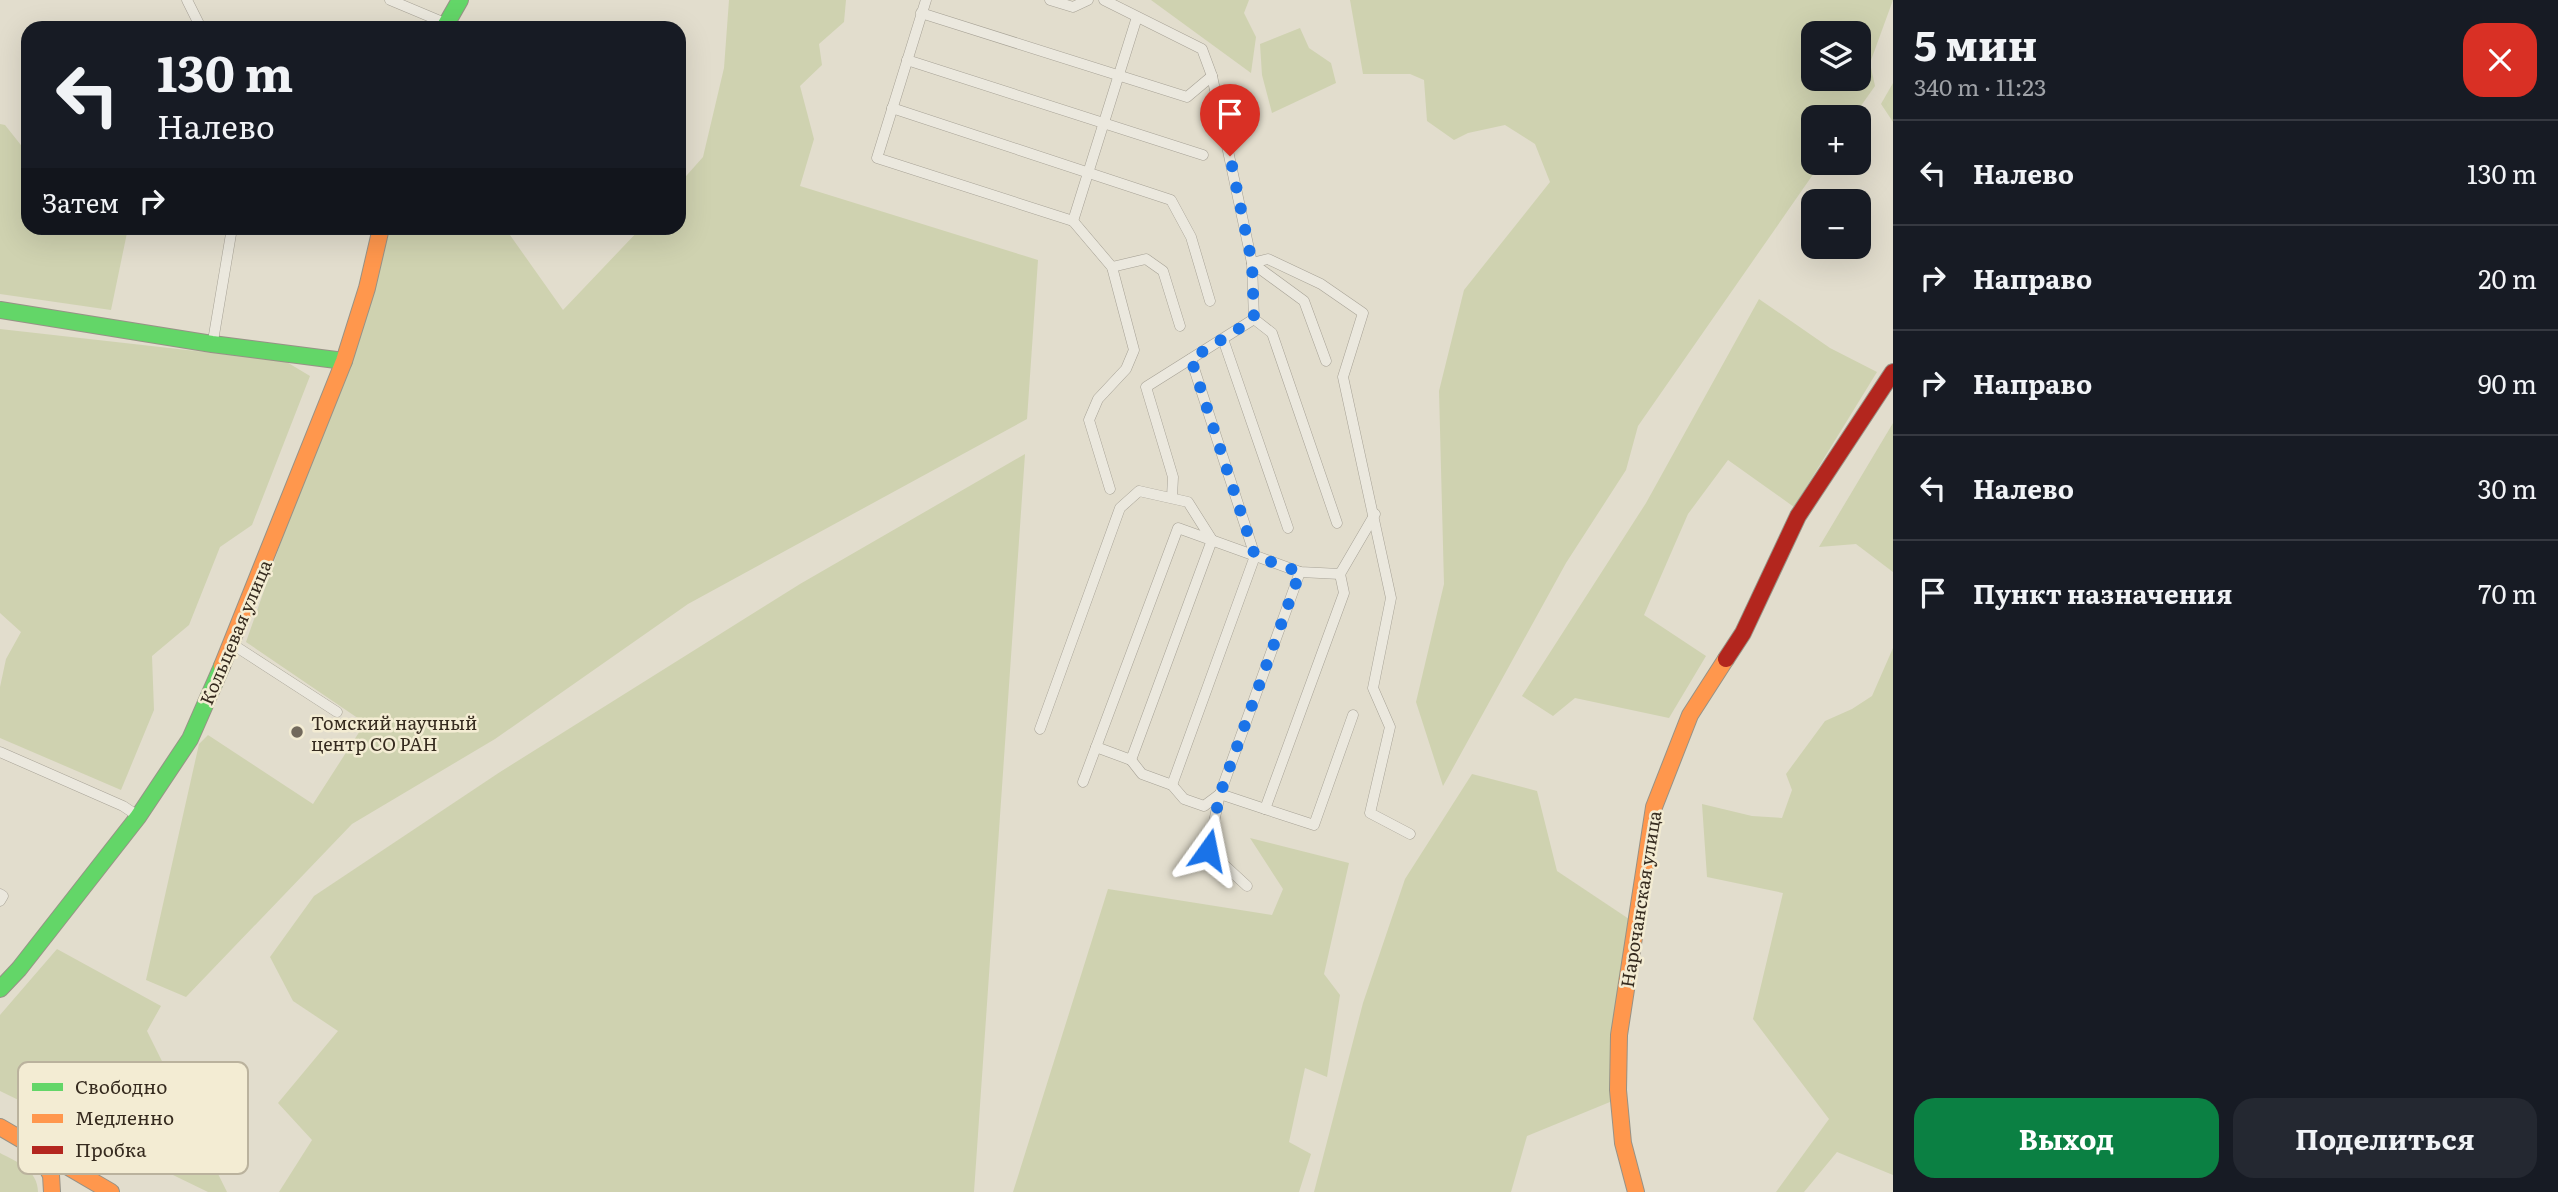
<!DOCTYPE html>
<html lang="ru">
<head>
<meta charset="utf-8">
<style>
	:root { --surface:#171b24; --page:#242831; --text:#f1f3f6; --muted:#9ea1a6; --line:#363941; --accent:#0b8043 }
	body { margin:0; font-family:Literata,serif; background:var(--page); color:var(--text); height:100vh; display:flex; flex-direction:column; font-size:26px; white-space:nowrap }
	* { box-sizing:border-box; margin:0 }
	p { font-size:23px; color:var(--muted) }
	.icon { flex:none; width:38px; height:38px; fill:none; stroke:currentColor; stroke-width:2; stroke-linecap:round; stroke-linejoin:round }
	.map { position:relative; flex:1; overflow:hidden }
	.drawer { display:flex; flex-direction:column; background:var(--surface); width:665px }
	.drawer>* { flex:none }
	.hud { position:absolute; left:21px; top:21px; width:665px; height:214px; border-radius:21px; box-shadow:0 7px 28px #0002; background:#171b24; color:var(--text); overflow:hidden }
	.tools { position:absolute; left:1801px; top:21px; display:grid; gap:14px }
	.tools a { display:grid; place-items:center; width:70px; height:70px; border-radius:14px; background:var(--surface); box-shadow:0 7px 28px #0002; font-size:35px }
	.pin { position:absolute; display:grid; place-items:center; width:60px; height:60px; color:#fff; margin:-72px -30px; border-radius:50% 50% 50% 0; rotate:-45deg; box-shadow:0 0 7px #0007 }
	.pin .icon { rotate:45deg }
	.me { position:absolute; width:77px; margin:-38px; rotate:12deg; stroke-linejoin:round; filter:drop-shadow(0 0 5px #0008) }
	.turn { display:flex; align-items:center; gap:24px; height:147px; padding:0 21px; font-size:32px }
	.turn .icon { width:91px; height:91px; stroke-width:2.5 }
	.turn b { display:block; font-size:49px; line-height:60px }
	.then { display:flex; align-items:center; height:66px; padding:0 21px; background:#0003; gap:14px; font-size:26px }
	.round { display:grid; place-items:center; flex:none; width:74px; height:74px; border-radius:21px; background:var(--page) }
	.summary { display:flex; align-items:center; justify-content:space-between; height:119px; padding:0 21px }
	h1 { font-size:42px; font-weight:700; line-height:52px }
	.action { display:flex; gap:14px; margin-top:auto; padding:14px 21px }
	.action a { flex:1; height:80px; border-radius:21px; background:var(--accent); color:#fff; font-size:28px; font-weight:700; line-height:80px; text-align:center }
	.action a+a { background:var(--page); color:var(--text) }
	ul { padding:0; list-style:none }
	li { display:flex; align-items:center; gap:21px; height:105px; padding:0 21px; border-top:2px solid var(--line) }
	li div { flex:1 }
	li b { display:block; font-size:26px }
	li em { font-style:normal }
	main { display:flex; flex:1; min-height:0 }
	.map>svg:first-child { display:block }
	.green { fill:#cfd2b0; fill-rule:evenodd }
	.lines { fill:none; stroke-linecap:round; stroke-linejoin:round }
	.lane-casing { stroke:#a7a296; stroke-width:11 }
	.fast-casing { stroke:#979286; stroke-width:18 }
	.slow-casing { stroke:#979286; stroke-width:18 }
	.jam-casing { stroke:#979286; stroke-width:18 }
	.lane { stroke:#ebe8de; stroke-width:10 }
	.fast { stroke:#63d668; stroke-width:16 }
	.slow { stroke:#ff974d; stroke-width:16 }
	.jam { stroke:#b3261e; stroke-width:16 }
	.route { stroke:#1a73e8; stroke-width:12; stroke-dasharray:0 21.6 }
	.poi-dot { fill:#72695c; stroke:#f3ecd3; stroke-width:2.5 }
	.labels { text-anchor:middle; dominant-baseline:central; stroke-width:5; stroke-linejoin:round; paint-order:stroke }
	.street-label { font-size:18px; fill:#362b1f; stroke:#f3ecd3 }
	.poi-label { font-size:18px; fill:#362b1f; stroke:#f3ecd3; text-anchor:start }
	.key { fill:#f3ecd3; stroke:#bab29d; stroke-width:2 }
	.key-label { font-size:19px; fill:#362b1f }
</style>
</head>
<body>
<main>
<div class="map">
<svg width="1893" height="1192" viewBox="0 0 1893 1192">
	<rect width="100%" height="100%" fill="#e2ddcd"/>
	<g class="green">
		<polygon points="729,0 846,0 844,22 819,44 822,65 800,86 814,139 800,186 1038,260 1027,419 688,604 495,739 352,824 186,997 146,980 199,744 208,735 313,804 365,723 246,642 391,228 505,228 563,310 641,228 679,228 679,184 703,157 724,68"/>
		<polygon points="1151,0 1249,0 1244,13 1256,37 1251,73"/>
		<path d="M1350 0H1893L1870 63 1875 86 1853 117H1813V163H1821L1638 426 1626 470 1566 563 1443 786 1416 702 1444 584 1439 391 1464 290 1550 182 1535 144 1505 125 1468 133 1454 140 1427 121 1424 80 1410 74H1363ZM1813 33H1858V79H1813Z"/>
		<polygon points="1300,28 1309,48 1331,63 1336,83 1272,113 1262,75 1260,44"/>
		<polygon points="1893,83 1893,122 1881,104"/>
		<polygon points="0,124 5,125 28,154 28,228 128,228 111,310 0,294"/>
		<polygon points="1759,299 1830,348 1877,372 1794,507 1728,460 1688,514 1644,615 1706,656 1669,718 1575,698 1553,716 1522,696 1646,503"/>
		<polygon points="0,329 285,361 310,376 252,525 220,547 189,625 152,656 154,710 121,790 0,738 0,687 6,659 21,632 0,613"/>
		<polygon points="1893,423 1893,572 1856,544 1819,547"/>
		<polygon points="1025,454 974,1192 279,1192 312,1140 278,1103 338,1031 293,1001 270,957 314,896 500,772 800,584"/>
		<polygon points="1893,648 1893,1175 1837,1152 1804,1192 1776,1192 1829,1119 1753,1019 1783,893 1707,877 1702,804 1752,816 1782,818 1792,790 1786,774 1825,721 1852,709 1872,696"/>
		<polygon points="1472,774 1537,791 1557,871 1629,919 1610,1102 1527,1136 1511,1192 1314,1192 1363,1003 1405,879"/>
		<polygon points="1250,838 1349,863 1324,974 1340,995 1327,1077 1305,1068 1289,1142 1311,1154 1299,1192 1013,1192 1108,889 1272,915 1283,889"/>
		<polygon points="57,949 161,1006 147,1031 227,1192 208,1192 0,1091 0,1015"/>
		<path d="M0 1153C17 1162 38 1170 38 1192H0Z"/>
	</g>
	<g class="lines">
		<defs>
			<g id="lane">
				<polyline points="187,0 201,28"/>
				<polyline points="390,0 445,23"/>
				<polyline points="926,0 877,158 1073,221 1137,17"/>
				<polyline points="1050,0 1073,7 1088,0"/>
				<polyline points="1104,0 1202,49 1212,76 1252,263 1254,319 1146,387 1173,477 1172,497"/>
				<polyline points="921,13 1187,97 1212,76"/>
				<polyline points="907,60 1203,155"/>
				<polyline points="892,108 1171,200 1191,237 1210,301"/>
				<polyline points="1073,221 1112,267 1134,350 1126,369 1098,399 1089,420 1110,489"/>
				<polyline points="1252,263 1268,259 1321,284 1363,313 1343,377 1391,598 1373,688 1390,727 1370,813 1410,834"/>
				<polyline points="1252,263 1304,301 1326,361"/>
				<polyline points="1112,267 1146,259 1163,271 1180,326"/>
				<polyline points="1254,319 1272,333 1337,523"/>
				<polyline points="1223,339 1288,528"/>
				<polyline points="213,341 232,228"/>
				<polyline points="232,644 337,712"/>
				<polyline points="1040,729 1120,508 1139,491 1188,502 1212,540 1131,760 1096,747"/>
				<polyline points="0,752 123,806 138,816"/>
				<polyline points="1131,760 1142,774 1172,785 1184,799 1204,806 1220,794"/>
				<polyline points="1083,782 1178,528 1300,572 1340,574 1375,514"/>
				<polyline points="1172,785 1255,556 1191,359"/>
				<polyline points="1220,794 1265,809 1344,593 1340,574"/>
				<polyline points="1265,809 1314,825 1353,715"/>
				<polyline points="1247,886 1208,850 1220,794 1300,572"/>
				<polyline points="0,894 3,896 0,901"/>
			</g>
			<g id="fast">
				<polyline points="444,28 460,0"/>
				<polyline points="0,310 212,344 344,361"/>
				<polyline points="0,989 19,969 138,817 190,739 222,666"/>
			</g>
			<g id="slow">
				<polyline points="222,666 344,361 367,288 381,228"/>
				<polyline points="0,1127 111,1192"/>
				<polyline points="37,1150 51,1175 52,1192"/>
				<polyline points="1636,1192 1623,1143 1618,1090 1619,1035 1654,807 1690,715 1726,659"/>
			</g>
			<polyline id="jam" points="1726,659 1743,633 1798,516 1893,372"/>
		</defs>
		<use href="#lane" class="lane-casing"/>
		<use href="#fast" class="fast-casing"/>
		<use href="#slow" class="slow-casing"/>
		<use href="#jam" class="jam-casing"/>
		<use href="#lane" class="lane"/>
		<use href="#fast" class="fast"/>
		<use href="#slow" class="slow"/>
		<use href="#jam" class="jam"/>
	</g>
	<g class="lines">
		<polyline class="route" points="1208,850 1220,794 1300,572 1255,556 1191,359 1254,319 1252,263 1230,156"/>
	</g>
	<circle class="poi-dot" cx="297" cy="732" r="7"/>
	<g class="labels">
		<g class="street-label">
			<text transform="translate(235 632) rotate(-67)">Кольцевая улица</text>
			<text transform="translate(1640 899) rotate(-81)">Нарочанская улица</text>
		</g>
		<g class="poi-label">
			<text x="311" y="722">Томский научный<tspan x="311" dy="21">центр СО РАН</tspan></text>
		</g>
	</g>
	<rect x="18" y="1062" width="230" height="112" rx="10" class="key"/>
	<rect x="32" y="1083" width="31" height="8" fill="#63d668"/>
	<rect x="32" y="1114" width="31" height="9" fill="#ff974d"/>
	<rect x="32" y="1146" width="31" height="8" fill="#b3261e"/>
	<g class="key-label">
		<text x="75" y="1094">Свободно</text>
		<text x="75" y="1125">Медленно</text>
		<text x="75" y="1157">Пробка</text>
	</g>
</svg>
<div class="tools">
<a><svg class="icon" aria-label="layers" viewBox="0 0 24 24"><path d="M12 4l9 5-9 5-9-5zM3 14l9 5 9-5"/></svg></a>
<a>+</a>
<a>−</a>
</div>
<div class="pin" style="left:1230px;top:156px;background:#d93025"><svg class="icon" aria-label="arrive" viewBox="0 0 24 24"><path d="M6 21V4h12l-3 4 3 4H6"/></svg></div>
<svg class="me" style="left:1208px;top:850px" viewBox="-20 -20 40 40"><path d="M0-17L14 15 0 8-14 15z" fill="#1a73e8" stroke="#fff" stroke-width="4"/></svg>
<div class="hud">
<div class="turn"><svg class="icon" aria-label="left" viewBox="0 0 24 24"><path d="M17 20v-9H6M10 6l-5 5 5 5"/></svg><div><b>130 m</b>Налево</div></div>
<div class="then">Затем<svg class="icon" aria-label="right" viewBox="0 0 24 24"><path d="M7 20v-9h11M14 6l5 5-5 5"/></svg></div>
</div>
</div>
<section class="drawer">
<div class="summary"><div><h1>5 мин</h1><p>340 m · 11:23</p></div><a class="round" style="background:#d93025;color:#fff"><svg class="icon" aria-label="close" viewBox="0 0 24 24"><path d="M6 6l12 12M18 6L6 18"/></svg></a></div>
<ul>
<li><svg class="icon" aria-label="left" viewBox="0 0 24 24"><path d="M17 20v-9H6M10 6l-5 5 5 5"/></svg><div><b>Налево</b></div><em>130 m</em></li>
<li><svg class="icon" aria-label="right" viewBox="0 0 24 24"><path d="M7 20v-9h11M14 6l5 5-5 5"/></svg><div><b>Направо</b></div><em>20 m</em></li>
<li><svg class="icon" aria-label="right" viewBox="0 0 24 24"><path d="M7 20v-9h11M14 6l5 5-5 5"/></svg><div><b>Направо</b></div><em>90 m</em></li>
<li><svg class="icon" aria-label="left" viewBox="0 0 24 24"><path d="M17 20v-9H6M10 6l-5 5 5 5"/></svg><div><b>Налево</b></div><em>30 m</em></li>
<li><svg class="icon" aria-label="arrive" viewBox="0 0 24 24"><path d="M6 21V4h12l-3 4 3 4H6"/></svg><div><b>Пункт назначения</b></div><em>70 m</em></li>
</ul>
<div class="action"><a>Выход</a><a>Поделиться</a></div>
</section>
</main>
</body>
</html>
